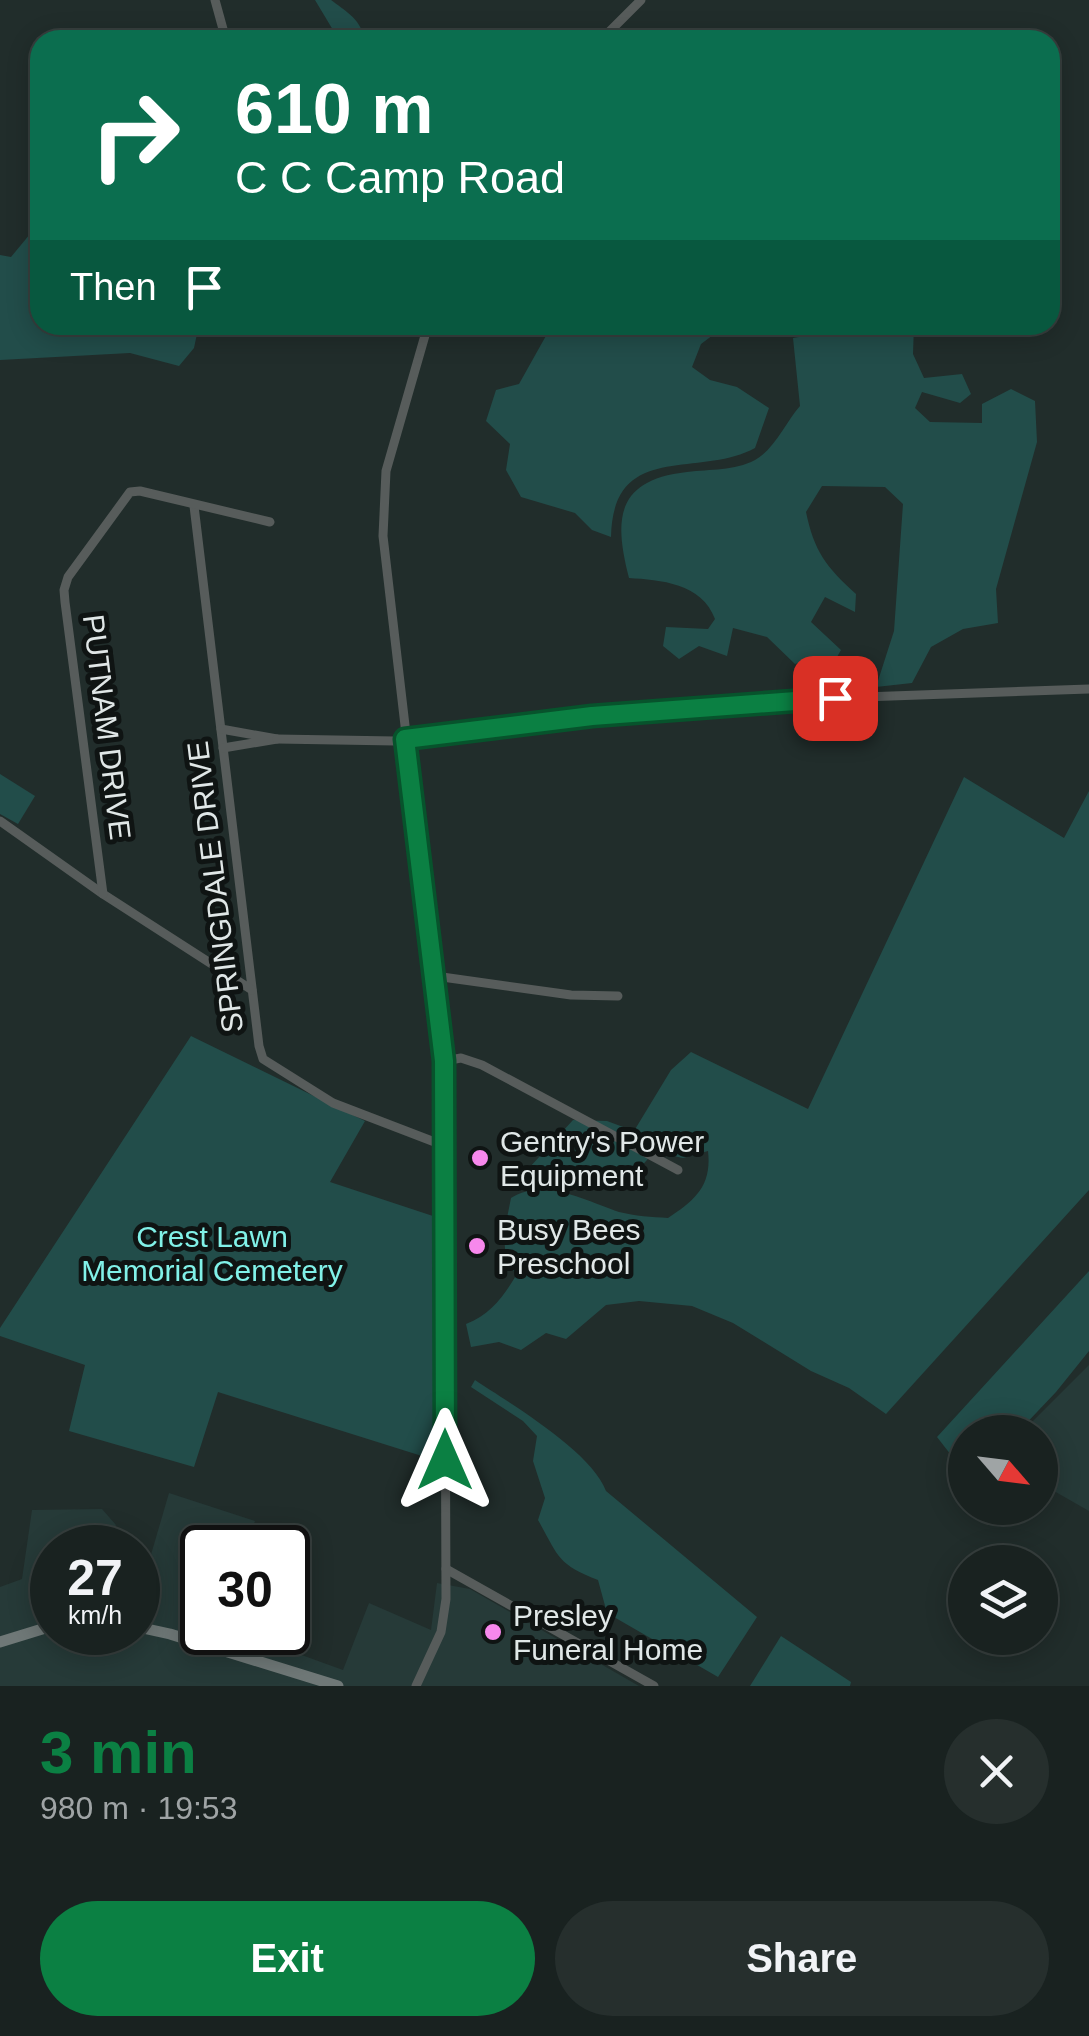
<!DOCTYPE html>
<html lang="en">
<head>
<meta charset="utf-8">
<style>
	:root { --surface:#192220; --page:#262f2d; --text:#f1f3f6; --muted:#9fa4a5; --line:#373f3e; --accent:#0b8043 }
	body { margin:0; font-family:Arial,sans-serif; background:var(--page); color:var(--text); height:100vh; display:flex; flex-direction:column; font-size:38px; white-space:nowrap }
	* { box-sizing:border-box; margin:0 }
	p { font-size:32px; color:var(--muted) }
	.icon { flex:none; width:55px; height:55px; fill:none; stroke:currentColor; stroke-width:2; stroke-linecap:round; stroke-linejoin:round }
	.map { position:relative; height:1686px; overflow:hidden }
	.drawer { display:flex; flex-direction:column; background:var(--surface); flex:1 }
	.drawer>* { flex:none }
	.banner { position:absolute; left:30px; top:30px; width:1030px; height:305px; border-radius:30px; box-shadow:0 5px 25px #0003,0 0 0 2px var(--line); background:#0b6e4f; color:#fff; overflow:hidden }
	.needle { width:65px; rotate:118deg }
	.buttons { position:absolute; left:948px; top:1415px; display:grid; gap:20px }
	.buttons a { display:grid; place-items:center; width:110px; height:110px; border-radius:50%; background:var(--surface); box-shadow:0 5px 25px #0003,0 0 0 2px var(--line); font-size:50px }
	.speed { position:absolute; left:30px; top:1525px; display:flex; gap:20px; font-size:50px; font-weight:700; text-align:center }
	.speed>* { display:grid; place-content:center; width:130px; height:130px; border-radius:50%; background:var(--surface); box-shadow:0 5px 25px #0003,0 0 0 2px var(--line); line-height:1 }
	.speed small { font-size:25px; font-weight:400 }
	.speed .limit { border:5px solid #111; border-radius:15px; background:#fff; color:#111 }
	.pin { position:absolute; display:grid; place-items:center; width:85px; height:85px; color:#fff; margin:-42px; border-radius:20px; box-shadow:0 5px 15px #0006 }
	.me { position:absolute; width:110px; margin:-55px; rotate:0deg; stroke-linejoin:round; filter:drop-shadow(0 0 8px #0008) }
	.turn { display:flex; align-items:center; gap:35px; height:210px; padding:0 40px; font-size:45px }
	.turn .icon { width:130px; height:130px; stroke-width:2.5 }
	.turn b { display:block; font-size:70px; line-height:85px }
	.then { display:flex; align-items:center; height:95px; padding:0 40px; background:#0003; gap:20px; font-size:38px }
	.round { display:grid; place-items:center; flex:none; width:105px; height:105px; border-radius:52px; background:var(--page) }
	.summary { display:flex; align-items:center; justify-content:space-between; height:170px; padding:0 40px }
	h1 { font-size:60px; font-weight:700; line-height:75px; color:var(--accent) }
	.cta { display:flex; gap:20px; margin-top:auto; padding:20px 40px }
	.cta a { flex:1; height:115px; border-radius:60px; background:var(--accent); color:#fff; font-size:40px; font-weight:700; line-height:115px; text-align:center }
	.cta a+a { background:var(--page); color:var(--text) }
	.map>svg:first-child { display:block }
	.built { fill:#263a38 }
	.green { fill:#224d4a }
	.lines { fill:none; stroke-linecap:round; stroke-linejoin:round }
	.street { stroke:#575c5b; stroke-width:9 }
	.secondary { stroke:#6f7877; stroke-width:11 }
	.route-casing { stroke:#07532c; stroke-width:25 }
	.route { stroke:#0b8043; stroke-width:18 }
	.poi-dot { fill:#f788ec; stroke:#0f1413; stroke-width:4 }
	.labels { text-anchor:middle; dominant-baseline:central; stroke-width:10; stroke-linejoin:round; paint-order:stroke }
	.street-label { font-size:30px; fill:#e0e7e7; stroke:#0f1413 }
	.poi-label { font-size:30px; fill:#e0e7e7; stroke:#0f1413; text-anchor:start }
	.park-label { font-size:30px; fill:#81f1e8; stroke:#0f1413 }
</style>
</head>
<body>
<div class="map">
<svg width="1089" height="1686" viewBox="0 0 1089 1686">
	<rect width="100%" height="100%" fill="#212d2b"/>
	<g class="built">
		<polygon points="1089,1365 1089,1511 1040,1483 1040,1432 1022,1432"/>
		<polygon points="169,1493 255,1521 246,1547 202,1548 202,1632 241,1633 343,1670 369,1603 431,1630 437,1583 470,1589 639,1686 0,1686 0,1587 22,1579 32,1510 102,1509 116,1525 112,1547 52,1548 52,1632 138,1632 138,1599"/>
	</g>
	<g class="green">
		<path d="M315 0H331C344 10 360 19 363 35L357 40H344L333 30Z"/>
		<polygon points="713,32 806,33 809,40 703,40"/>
		<polygon points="40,222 40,325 194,325 198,329 194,348 179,366 130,353 0,360 0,255 11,257"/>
		<path d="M552 325H704L713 335 701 344 692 367 710 380 737 387 769 408 755 448C698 479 613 440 611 537L592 530 575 513 521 497 506 470 510 444 486 421 496 390 519 384Z"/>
		<path d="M867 325H914L913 354 924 378 962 374 971 394 960 403 922 392 915 408 930 422 982 423V404L1011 389 1035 401 1037 442 996 589 998 623 963 629 931 647 912 683 876 687 894 631 903 504 885 487 822 486 806 512C814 551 826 567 856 594L855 612 825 597 811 622 841 650 829 671 812 659 795 664 767 637 733 628 727 656 699 646 679 659 663 646 666 627 708 629 715 619C702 583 660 580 629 578 614 520 615 480 687 472 711 469 734 471 755 460 774 450 786 422 800 406L793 338Z"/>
		<polygon points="0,774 35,796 18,824 0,814"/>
		<path d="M964 777 1064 838 1089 791V1190L886 1414 849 1388 811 1371 733 1323 692 1306 639 1301 606 1305 566 1339 546 1333 521 1350 499 1342 471 1347 466 1324C491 1314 503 1297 517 1274L506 1264 504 1233 511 1198C543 1177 587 1201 619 1212 635 1216 652 1217 668 1218 695 1200 712 1186 708 1151L683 1158 654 1152 639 1169 529 1168 573 1120 607 1121 634 1131 671 1070 691 1052 808 1109Z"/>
		<polygon points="191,1036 365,1121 330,1182 442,1219 441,1462 218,1392 194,1467 69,1431 85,1365 0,1336 0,1328"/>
		<polygon points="1089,1271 1089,1351 1056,1392 1018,1432 965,1432 965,1473 937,1437"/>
		<path d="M475 1380C511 1404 591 1451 606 1491L757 1617 718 1677 607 1613 598 1580C557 1564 559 1557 538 1520L545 1498 533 1461 537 1436 523 1421 471 1387Z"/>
		<polygon points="781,1636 851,1682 850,1686 750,1686"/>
	</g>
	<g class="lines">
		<g class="street">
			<polyline points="215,0 226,40"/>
			<polyline points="601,40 641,0"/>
			<polyline points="194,506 259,1046 263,1059 333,1103 445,1146"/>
			<polyline points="221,729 277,739 223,748"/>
			<polyline points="277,739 395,741 640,713 835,698 1089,689"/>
			<polyline points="0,821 103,894 252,990"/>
			<polyline points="103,894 65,602 64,590 68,577 130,492 140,491 270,522"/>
			<polyline points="435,976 571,995 618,996"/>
			<polyline points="444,1061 461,1058 482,1065 678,1170"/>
			<polyline points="446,1569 654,1686"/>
			<polyline points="416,1686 441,1632 446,1599 444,1061 383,536 386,471 428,325"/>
		</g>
		<g class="secondary">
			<polyline points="138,1627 170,1634 338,1686"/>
			<polyline points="0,1642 52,1626"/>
		</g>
	</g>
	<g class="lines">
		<defs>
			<polyline id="route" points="445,1460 444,1061 405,739 592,716 835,698"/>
		</defs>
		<use href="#route" class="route-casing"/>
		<use href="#route" class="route"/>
	</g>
	<g class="poi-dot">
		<circle cx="480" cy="1158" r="10"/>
		<circle cx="477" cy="1246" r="10"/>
		<circle cx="493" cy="1632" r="10"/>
	</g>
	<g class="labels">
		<g class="street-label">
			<text transform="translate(107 727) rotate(83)">PUTNAM DRIVE</text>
			<text transform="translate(215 887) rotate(-97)">SPRINGDALE DRIVE</text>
		</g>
		<g class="poi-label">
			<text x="500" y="1141">Gentry's Power<tspan x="500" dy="34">Equipment</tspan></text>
			<text x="497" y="1229">Busy Bees<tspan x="497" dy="34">Preschool</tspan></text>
			<text x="513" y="1615">Presley<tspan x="513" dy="34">Funeral Home</tspan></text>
		</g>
		<g class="park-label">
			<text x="212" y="1236">Crest Lawn<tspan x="212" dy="34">Memorial Cemetery</tspan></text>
		</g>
	</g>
</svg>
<div class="buttons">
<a><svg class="needle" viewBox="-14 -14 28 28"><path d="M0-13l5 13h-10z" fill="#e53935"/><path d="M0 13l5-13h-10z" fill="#9fa4a5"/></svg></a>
<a><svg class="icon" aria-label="layers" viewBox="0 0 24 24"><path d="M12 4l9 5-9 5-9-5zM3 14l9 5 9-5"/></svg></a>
</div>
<div class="speed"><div>27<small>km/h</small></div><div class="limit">30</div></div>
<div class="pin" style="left:835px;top:698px;background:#d93025"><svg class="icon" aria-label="arrive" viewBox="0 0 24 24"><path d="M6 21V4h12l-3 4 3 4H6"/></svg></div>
<svg class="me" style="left:445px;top:1460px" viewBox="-20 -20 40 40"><path d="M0-17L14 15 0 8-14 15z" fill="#0b8043" stroke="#fff" stroke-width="4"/></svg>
<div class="banner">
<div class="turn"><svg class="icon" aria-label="right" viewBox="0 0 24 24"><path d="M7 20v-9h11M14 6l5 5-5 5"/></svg><div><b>610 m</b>C C Camp Road</div></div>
<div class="then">Then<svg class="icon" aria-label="arrive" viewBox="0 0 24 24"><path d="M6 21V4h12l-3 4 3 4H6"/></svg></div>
</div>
</div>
<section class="drawer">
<div class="summary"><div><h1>3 min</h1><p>980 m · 19:53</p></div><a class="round"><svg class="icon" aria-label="close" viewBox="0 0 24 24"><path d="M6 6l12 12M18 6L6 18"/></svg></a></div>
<div class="cta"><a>Exit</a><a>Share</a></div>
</section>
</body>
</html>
